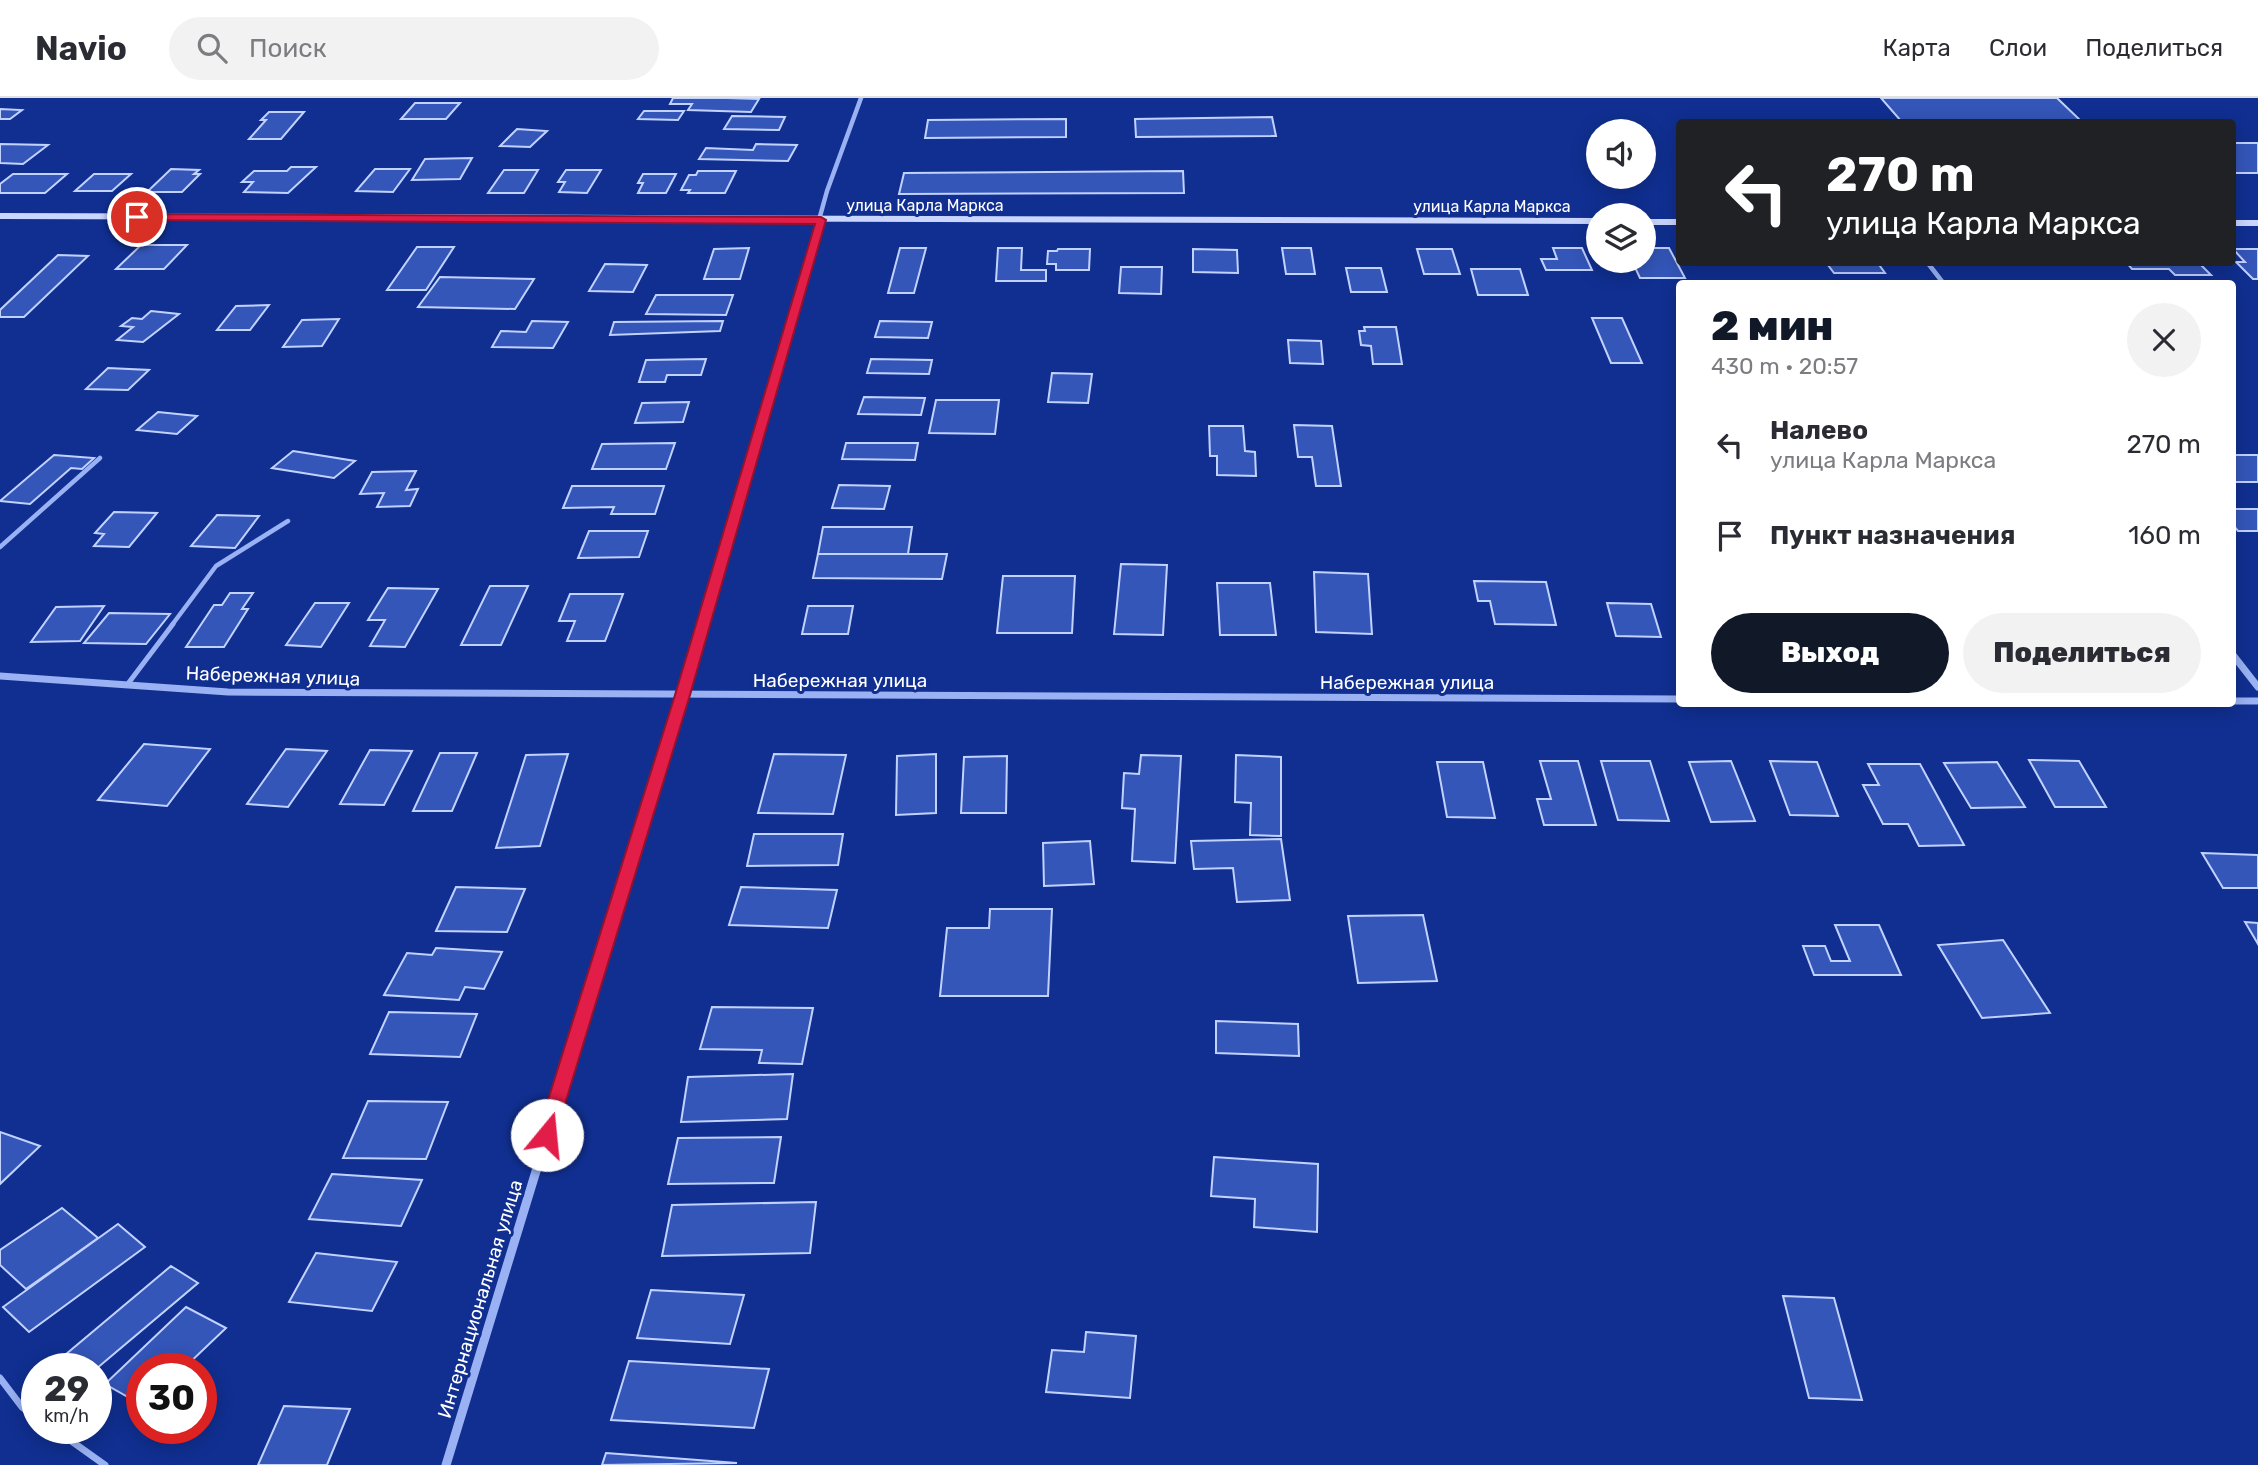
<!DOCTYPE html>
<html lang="ru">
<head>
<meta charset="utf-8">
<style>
	:root { --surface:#fff; --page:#f2f2f3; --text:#2b2b33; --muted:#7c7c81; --line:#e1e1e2; --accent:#111827 }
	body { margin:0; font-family:Rubik,sans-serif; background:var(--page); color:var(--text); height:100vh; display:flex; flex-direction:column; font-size:26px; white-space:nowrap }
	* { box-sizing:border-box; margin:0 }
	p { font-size:23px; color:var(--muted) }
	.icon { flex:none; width:38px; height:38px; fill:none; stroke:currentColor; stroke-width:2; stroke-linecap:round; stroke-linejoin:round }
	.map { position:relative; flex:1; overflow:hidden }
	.drawer { position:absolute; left:1676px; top:182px; width:560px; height:427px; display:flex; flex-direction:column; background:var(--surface); border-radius:7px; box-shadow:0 4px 18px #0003 }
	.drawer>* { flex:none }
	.top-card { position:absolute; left:1676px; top:21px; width:560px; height:147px; border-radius:7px; box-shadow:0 4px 18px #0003; background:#202124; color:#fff; overflow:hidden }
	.fabs { position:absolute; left:1586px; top:21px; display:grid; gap:14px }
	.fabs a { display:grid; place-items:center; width:70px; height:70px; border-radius:50%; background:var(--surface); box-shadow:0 4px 18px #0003; font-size:35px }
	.speed { position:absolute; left:21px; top:1255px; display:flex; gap:14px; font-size:35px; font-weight:700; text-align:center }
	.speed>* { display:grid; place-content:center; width:91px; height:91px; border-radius:50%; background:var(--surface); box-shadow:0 4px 18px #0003; line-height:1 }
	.speed small { font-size:18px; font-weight:400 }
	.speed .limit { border:10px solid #d22; background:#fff; color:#111 }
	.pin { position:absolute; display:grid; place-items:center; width:60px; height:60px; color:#fff; margin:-30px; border:4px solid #fff; border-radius:50%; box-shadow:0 2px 7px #0007 }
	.me { position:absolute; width:77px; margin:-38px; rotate:17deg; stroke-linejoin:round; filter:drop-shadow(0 0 5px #0008) }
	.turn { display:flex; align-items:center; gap:24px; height:147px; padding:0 35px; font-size:32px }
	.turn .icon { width:91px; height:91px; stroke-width:2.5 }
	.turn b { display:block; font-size:49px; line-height:60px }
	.round { display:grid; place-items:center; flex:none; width:74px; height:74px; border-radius:37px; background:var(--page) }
	.overview { display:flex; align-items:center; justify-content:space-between; height:119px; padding:0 35px }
	h1 { font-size:42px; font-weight:800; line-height:52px; color:var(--accent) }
	.cta { display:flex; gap:14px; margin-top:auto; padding:14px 35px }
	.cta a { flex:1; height:80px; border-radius:42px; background:var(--accent); color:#fff; font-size:28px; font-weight:800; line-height:80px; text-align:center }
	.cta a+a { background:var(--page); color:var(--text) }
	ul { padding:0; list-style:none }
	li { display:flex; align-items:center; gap:21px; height:91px; padding:0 35px }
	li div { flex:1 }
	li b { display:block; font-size:26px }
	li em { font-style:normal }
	header { display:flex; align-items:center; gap:42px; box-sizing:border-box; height:98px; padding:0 35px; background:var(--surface); border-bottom:2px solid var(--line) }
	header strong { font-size:33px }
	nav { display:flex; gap:38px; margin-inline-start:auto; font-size:24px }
	.search { width:490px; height:63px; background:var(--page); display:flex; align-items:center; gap:18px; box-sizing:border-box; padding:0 24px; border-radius:38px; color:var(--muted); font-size:26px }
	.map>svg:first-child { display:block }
	.building { fill:#3456b9; stroke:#c2d2fe; stroke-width:2 }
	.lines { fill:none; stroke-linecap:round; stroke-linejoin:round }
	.service-far2 { stroke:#9ab2f3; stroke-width:4.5 }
	.service-far1 { stroke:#9ab2f3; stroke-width:5 }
	.service { stroke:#9ab2f3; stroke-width:7 }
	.minor-far3 { stroke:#9ab2f3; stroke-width:4.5 }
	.minor-far2 { stroke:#9ab2f3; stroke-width:5 }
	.minor-far1 { stroke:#9ab2f3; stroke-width:7 }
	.minor { stroke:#9ab2f3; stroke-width:9 }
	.secondary { fill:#cad6fd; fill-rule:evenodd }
	.route { fill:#e11d48; stroke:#92132f; stroke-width:2 }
	.labels { text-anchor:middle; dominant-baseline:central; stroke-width:6; stroke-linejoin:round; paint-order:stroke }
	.far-street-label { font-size:16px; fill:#fff; stroke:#102f91 }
	.street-label { font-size:19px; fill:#fff; stroke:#102f91 }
</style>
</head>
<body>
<header>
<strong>Navio</strong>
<div class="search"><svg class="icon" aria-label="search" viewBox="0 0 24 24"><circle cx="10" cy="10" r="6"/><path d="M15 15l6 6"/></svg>Поиск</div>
<nav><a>Карта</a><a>Слои</a><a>Поделиться</a></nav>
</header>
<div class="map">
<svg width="2258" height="1367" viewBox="0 0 2258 1367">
	<rect width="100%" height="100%" fill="#102f91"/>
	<g class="building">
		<polygon points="673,0 727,0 759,1 751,14 688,12 692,6 670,6"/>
		<polygon points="1881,0 2057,0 2081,23 1901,23"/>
		<polygon points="415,5 460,5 446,21 401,21"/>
		<polygon points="0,11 22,12 10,21 0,21"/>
		<polygon points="644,13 684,13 678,22 638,21"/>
		<polygon points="269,14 304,14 281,41 249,41 266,22 261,22"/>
		<polygon points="732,18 785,19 779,32 724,31"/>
		<polygon points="1272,19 1276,38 1136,39 1135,21"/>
		<polygon points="1066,21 1066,39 925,40 928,22"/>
		<polygon points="517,31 547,33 530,49 500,48"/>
		<rect x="2233" y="45" width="25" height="30"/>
		<polygon points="0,46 48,47 23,66 0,65"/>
		<polygon points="756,46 797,47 788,63 699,61 706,50 753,52"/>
		<polygon points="472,60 460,81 412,82 425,61"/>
		<polygon points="291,69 316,69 288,95 244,94 253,84 242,84 254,73 287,73"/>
		<polygon points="171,71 199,72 194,76 200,76 182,94 147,94"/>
		<polygon points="375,71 410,71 393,94 356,93"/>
		<polygon points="504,72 538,72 524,95 488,95"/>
		<polygon points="566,72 601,72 587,95 559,94 565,84 558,84"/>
		<polygon points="698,73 736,73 725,95 688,95 690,92 681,92 689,77 696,77"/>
		<polygon points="1183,73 1184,95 899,96 904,75"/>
		<polygon points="13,76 67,76 45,95 0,95 0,86"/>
		<polygon points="94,76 131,76 112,93 75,93"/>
		<polygon points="643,76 676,76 666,95 638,95 643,85 638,85"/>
		<polygon points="141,147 187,147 164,171 116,171"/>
		<polygon points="417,149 454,149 426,192 387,192"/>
		<polygon points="749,150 740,181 704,181 714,151"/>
		<polygon points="900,150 926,150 914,195 888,195"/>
		<polygon points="998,150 1022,150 1021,172 1046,172 1046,183 996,183"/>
		<polygon points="1282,150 1311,150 1315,176 1286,176"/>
		<polygon points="1553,150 1582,150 1592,172 1546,172 1541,161 1557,161"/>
		<polygon points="1643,150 1669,150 1685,180 1640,180 1632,163 1643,163"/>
		<polygon points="1058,151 1090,151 1089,172 1056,172 1056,166 1047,166 1048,153 1057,153"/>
		<polygon points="1193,151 1237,152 1238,175 1193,174"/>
		<polygon points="1417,151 1452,151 1460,176 1424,176"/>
		<polygon points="2233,151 2258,151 2258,181 2253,181 2236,164 2245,164"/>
		<polygon points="58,157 88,158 24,219 0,219 0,212"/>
		<polygon points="1834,164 1877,164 1885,175 1834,175 1828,167 1835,167"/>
		<polygon points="2126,164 2198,164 2211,177 2175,177 2169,171 2132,171"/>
		<polygon points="605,166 647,167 633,194 589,193"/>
		<polygon points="1121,169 1162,169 1161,196 1119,195"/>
		<polygon points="1346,170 1381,170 1387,194 1351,194"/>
		<polygon points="1471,171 1520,171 1528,197 1478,197"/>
		<polygon points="440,179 534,181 515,211 418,209"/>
		<polygon points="656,197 733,197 726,217 646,216"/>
		<polygon points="269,207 250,232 217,232 236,208"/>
		<polygon points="151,213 179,216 143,244 117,242 133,229 121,228 132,220 142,221"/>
		<polygon points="1592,220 1622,220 1642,265 1611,265"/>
		<polygon points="339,221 322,248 283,249 302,222"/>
		<polygon points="532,223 568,224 553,250 492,249 501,233 526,234"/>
		<polygon points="723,223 720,233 610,237 614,224"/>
		<polygon points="880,223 932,224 928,240 875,239"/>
		<polygon points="1364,229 1396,229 1402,266 1373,266 1371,248 1361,247 1359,233 1365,233"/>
		<polygon points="1288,242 1321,243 1323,266 1290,265"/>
		<polygon points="706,261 701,277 667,277 665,284 639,284 646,262"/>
		<polygon points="871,261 932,262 929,276 867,275"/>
		<polygon points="108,270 149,272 128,292 86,291"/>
		<polygon points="1052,275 1092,276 1088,305 1048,304"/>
		<polygon points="864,299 925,300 921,317 858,316"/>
		<polygon points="936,302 999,302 995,336 929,335"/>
		<polygon points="689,304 683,324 635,325 642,305"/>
		<polygon points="158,314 197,318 177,336 137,332"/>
		<polygon points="1294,327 1332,328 1341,388 1316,388 1312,359 1298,359"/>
		<polygon points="1209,328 1243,328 1245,353 1255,354 1256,378 1217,377 1217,358 1210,358"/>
		<polygon points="675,345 666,371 592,371 602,346"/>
		<polygon points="846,345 918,345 915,362 842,361"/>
		<polygon points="293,353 355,363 334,380 272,370"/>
		<polygon points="54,357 94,360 82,371 71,370 30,406 0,403"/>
		<rect x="2233" y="357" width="25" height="27"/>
		<polygon points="416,373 406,392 418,391 410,408 377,409 384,395 360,396 372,374"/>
		<polygon points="839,387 890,388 884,411 832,410"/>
		<polygon points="572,388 664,388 655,416 611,416 614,409 563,410"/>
		<polygon points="2233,411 2258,411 2258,433 2238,433 2233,427"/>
		<polygon points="114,414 157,415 129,449 94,448 104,436 95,435"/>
		<polygon points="217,417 259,418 235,450 191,448"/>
		<polygon points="823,429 912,429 908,456 818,456"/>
		<polygon points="589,433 648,433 639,459 578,460"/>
		<polygon points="818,456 947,456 942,481 813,480"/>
		<polygon points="1121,466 1167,467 1163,537 1114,536"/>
		<polygon points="1314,474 1368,476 1372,536 1316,534"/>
		<polygon points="1003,478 1075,478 1072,535 997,535"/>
		<polygon points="1474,483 1546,484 1556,527 1495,526 1490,503 1478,503"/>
		<polygon points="1217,485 1270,485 1276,537 1220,537"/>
		<polygon points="490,488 528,488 501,547 461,547"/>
		<polygon points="388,490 438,491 405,549 370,548 385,522 368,522"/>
		<polygon points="230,495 253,495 242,511 248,511 224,549 186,549 214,507 222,507"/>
		<polygon points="570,496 623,496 605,543 567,543 575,523 559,523"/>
		<polygon points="315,505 349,505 321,549 286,547"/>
		<polygon points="1607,505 1651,506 1661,539 1616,538"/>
		<polygon points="104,508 80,543 31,544 56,509"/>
		<polygon points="808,508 853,508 848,536 802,536"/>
		<polygon points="109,515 170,516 146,546 84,545"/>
		<polygon points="144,646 210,651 167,708 98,702"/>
		<polygon points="286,651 327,653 288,709 247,706"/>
		<polygon points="370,652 412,653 384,707 340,706"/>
		<polygon points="440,655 477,655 452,713 413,713"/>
		<polygon points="568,656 540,748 496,750 526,657"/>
		<polygon points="774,656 846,657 833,716 758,715"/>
		<polygon points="936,656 936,715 896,717 897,658"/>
		<polygon points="1141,657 1181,658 1175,765 1132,763 1135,711 1122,710 1124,675 1139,676"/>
		<polygon points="1236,657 1281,659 1281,738 1250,737 1251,705 1235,704"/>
		<polygon points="1007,658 1006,715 961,715 964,659"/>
		<polygon points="2029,662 2079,663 2106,709 2055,709"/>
		<polygon points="1540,663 1578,663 1596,727 1544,727 1537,701 1551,701"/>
		<polygon points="1601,663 1650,663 1669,723 1618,722"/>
		<polygon points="1731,663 1755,723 1711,724 1689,664"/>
		<polygon points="1770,663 1817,664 1838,718 1790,717"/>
		<polygon points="1437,664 1483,664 1495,720 1447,719"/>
		<polygon points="1997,664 2025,709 1971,710 1944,665"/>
		<polygon points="1868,666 1920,666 1964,747 1919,748 1908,726 1883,726 1863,687 1879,687"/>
		<polygon points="754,736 843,736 838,767 747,768"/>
		<polygon points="1281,741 1290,802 1237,804 1233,770 1194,771 1191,743"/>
		<polygon points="1090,743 1094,786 1044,788 1043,745"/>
		<polygon points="2202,755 2258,757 2258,790 2223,790"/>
		<polygon points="456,789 525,791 507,834 436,833"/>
		<polygon points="741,789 837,792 828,830 729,827"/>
		<polygon points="990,811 1052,811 1048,898 940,898 947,830 989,830"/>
		<polygon points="1423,817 1437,883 1358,885 1348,818"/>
		<polygon points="2245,824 2258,825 2258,846"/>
		<polygon points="1835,827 1879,827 1901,877 1814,877 1803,848 1825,848 1831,863 1850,863"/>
		<polygon points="2003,842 2050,915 1982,920 1938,847"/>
		<polygon points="436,850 502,854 484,891 465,889 459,902 384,897 407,855 432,857"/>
		<polygon points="712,909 813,910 802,966 759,965 762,952 700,951"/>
		<polygon points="389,914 477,916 460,959 370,956"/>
		<polygon points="1216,923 1298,926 1299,958 1216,955"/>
		<polygon points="793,976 787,1021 681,1024 688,979"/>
		<polygon points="368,1003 448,1004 426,1061 343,1060"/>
		<polygon points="0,1034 40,1048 0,1086"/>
		<polygon points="781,1039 774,1085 668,1086 678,1040"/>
		<polygon points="1214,1059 1318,1066 1317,1134 1254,1129 1255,1101 1211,1098"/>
		<polygon points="332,1076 422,1082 401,1128 309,1121"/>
		<polygon points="816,1104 810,1155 662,1158 672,1107"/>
		<polygon points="62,1110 98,1140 26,1191 0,1167 0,1152"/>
		<polygon points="118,1126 145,1149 29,1234 3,1209"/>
		<polygon points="316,1155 397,1164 372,1213 289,1204"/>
		<polygon points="171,1168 198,1185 96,1271 83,1270 65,1257"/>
		<polygon points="651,1192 744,1197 730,1246 637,1240"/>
		<polygon points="1783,1198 1834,1200 1862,1302 1809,1300"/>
		<polygon points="186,1209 226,1230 184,1270 142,1270 142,1307 105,1286"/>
		<polygon points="1086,1234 1136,1238 1130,1300 1046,1294 1052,1252 1084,1254"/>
		<polygon points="629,1263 769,1271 754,1330 611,1322"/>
		<polygon points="284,1308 350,1311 327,1367 258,1367"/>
		<polygon points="606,1355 737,1365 602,1367"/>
	</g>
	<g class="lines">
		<g class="service-far2">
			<polyline points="0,449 100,360"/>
			<polyline points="172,527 216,468 288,423"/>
		</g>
		<polyline class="service-far1" points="127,587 173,526"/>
		<g class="service">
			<polyline points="0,1280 22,1309 37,1319"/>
			<polyline points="53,1330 105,1367"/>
		</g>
		<g class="minor-far3">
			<polyline points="1927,164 1944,186"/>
			<polyline points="788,234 827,93 861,0"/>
		</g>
		<polyline class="minor-far2" points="702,527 789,232"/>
		<g class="minor-far1">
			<polyline points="2233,557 2258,589"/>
			<polyline points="0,578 228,594 1680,601"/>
			<polyline points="2233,603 2258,603"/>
			<polyline points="590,899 703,526"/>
		</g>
		<polyline class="minor" points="446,1367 590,897"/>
		<g class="secondary">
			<polygon points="0,115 1598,120 1598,126 0,121"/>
			<rect x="1643" y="121" width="37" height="6"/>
			<rect x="2233" y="122" width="25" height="6"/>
		</g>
	</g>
	<polygon class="route" points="133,116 821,119 826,122 690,597 554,1042 547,1044 540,1042 537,1037 675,597 815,126 137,122 133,121"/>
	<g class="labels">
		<g class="far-street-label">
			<text x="925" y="107">улица Карла Маркса</text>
			<text x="1492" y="108">улица Карла Маркса</text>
		</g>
		<g class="street-label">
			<text transform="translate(273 578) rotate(2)">Набережная улица</text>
			<text x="840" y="582">Набережная улица</text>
			<text x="1407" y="584">Набережная улица</text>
			<text transform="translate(480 1201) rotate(-73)">Интернациональная улица</text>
		</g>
	</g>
</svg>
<div class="fabs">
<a><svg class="icon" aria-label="sound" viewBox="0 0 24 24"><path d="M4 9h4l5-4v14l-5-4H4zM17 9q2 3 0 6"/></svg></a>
<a><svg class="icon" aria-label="layers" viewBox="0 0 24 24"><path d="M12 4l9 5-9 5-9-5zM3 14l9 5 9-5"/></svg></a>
</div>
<div class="speed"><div>29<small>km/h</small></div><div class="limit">30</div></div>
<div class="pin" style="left:137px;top:119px;background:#d93025"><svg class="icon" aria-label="arrive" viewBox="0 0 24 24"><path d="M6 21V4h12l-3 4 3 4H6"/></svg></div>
<svg class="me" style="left:547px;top:1037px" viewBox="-20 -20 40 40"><circle r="19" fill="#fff"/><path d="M0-13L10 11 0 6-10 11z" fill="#e11d48"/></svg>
<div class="top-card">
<div class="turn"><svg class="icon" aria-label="left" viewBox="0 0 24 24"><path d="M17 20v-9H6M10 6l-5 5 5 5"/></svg><div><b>270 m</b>улица Карла Маркса</div></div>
</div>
<section class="drawer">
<div class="overview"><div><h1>2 мин</h1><p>430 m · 20:57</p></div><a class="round"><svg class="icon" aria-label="close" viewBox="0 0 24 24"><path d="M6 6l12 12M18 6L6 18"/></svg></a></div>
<ul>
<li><svg class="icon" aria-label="left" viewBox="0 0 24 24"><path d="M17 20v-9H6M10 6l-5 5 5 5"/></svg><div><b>Налево</b><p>улица Карла Маркса</p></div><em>270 m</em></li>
<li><svg class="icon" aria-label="arrive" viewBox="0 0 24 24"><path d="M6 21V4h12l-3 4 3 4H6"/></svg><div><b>Пункт назначения</b></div><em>160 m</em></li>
</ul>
<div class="cta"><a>Выход</a><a>Поделиться</a></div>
</section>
</div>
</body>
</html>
